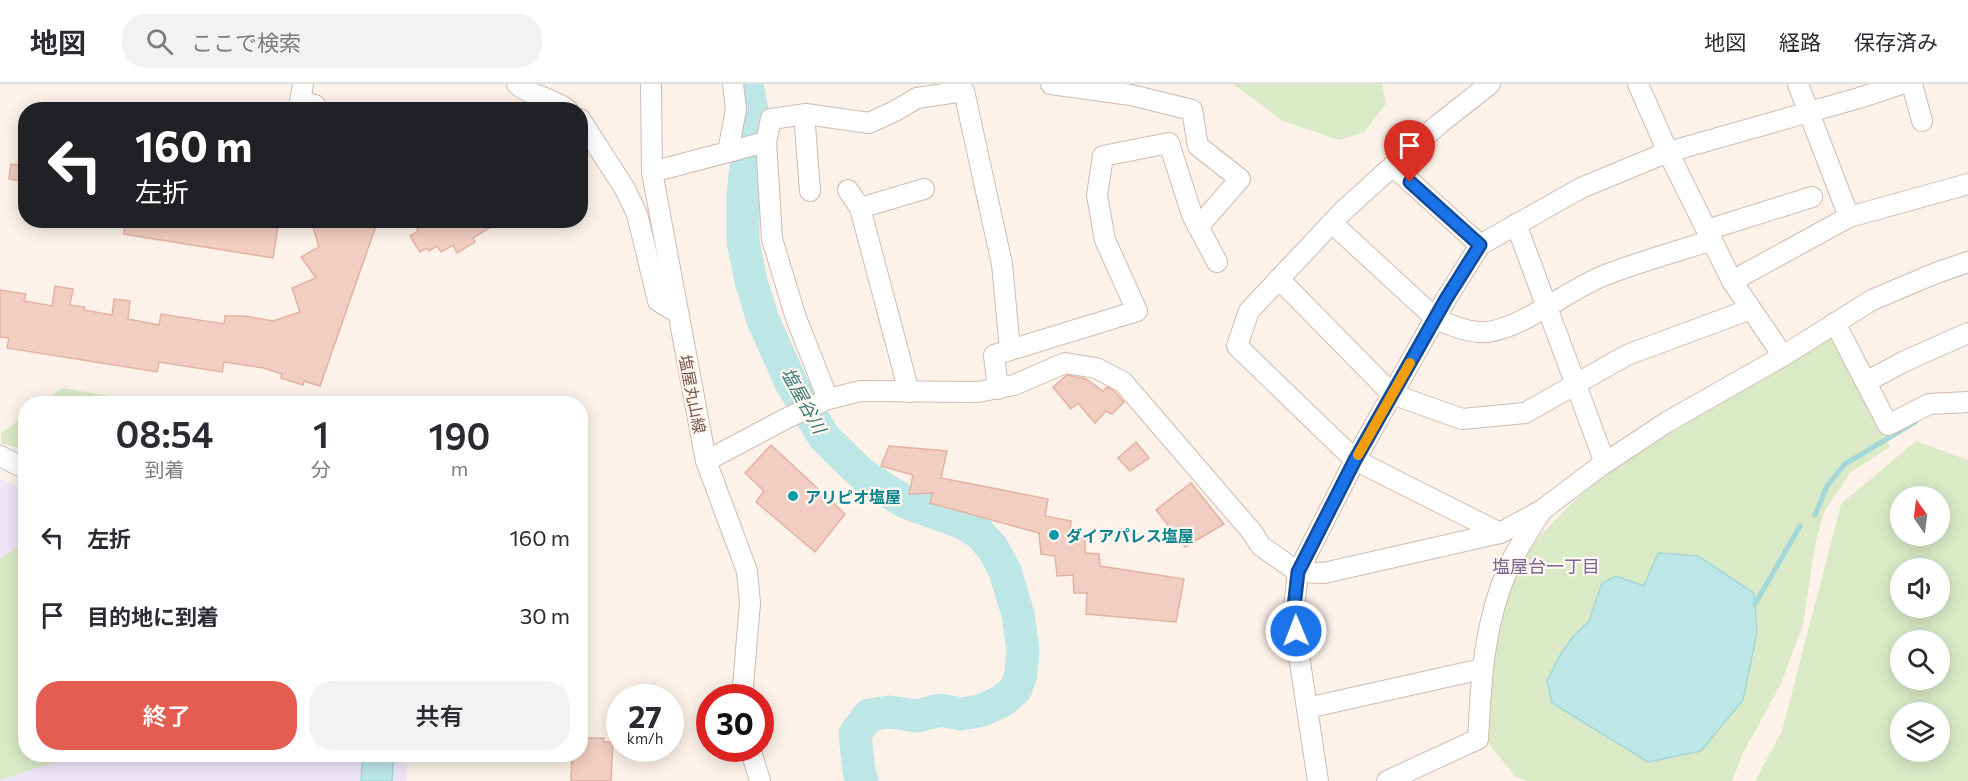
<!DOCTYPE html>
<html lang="ja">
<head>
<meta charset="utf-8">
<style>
	:root { --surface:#fff; --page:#f2f2f3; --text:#2b2b33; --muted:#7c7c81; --line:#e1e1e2; --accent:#e45d51 }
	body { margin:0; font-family:Commissioner,"Noto Sans JP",sans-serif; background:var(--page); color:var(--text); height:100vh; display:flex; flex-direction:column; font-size:22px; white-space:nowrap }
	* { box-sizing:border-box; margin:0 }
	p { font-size:20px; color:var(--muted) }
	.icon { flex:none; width:33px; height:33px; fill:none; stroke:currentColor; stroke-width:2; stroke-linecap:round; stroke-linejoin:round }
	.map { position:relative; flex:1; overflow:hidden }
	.panel { position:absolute; left:18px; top:312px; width:570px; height:366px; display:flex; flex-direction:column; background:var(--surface); border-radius:24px; box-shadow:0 3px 15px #0003 }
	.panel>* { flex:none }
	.hud { position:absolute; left:18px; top:18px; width:570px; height:126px; border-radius:24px; box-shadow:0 3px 15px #0003; background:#202124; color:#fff; overflow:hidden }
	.needle { width:39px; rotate:346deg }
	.buttons { position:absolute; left:1890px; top:402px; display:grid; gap:12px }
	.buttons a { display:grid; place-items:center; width:60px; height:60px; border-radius:50%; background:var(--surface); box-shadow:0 3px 15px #0003; font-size:30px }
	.speed { position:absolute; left:606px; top:600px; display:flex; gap:12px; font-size:30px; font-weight:700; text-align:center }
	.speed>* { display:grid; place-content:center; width:78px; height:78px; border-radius:50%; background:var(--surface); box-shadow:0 3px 15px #0003; line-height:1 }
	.speed small { font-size:15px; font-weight:400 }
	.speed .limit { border:9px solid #d22; background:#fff; color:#111 }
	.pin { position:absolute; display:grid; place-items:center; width:51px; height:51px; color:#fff; margin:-62px -26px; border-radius:50% 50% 50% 0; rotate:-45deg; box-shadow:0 0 6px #0007 }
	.pin .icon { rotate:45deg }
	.me { position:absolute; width:66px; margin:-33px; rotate:359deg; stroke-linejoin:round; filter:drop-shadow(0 0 4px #0008) }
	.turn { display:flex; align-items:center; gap:21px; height:126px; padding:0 18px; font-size:27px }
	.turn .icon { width:78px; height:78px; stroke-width:2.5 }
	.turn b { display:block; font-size:42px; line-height:51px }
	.eta { display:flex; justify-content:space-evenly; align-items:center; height:102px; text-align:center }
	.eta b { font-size:36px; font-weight:600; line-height:42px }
	.action { display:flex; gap:12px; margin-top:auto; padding:12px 18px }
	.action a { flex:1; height:69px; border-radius:24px; background:var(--accent); color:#fff; font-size:24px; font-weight:600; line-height:69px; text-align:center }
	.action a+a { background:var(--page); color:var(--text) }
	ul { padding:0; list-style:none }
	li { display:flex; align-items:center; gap:18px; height:78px; padding:0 18px }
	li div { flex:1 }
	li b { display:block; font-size:22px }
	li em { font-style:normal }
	header { display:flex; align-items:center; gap:36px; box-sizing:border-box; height:84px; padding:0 30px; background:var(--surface); border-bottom:2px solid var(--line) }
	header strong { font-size:28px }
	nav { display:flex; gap:33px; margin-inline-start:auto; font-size:21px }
	.search { width:420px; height:54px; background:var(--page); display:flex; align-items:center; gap:15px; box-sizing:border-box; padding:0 21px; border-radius:24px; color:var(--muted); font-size:22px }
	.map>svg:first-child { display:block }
	.education { fill:#efe5f9 }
	.green { fill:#daeac7; fill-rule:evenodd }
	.water { fill:#bde6e6; stroke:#a4d7d8; stroke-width:1.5 }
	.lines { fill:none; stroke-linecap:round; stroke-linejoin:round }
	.stream { stroke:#a4d7d8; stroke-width:5 }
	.river { stroke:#bde6e6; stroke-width:33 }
	.building { fill:#f1cec1; stroke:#e4b2a2; stroke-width:1.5 }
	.street-casing { stroke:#d1bbb1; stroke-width:22 }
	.street { stroke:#fff; stroke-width:20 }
	.route-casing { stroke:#114b97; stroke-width:15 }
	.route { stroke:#1a73e8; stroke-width:10 }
	.slow { stroke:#f59e0b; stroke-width:10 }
	.culture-dot { fill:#0f9aa8; stroke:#fff7f0; stroke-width:2 }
	.labels { text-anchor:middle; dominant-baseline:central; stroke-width:4.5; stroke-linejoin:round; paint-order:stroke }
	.street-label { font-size:16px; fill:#77564c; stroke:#fff7f0 }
	.culture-label { font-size:16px; font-weight:bold; fill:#0d838f; stroke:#fff7f0; text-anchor:start }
	.water-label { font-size:18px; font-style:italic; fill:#407a7c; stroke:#fff7f0 }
	.neighbourhood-label { font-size:18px; fill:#7d6593; stroke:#fff7f0 }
</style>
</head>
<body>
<header>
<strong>地図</strong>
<div class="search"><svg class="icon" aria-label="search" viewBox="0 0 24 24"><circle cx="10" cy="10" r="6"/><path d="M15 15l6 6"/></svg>ここで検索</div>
<nav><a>地図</a><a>経路</a><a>保存済み</a></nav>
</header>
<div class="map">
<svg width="1968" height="697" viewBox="0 0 1968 697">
	<rect width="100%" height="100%" fill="#fcf2e9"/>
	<polygon class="education" points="0,395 25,406 26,670 408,671 406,697 0,697"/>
	<g class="green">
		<polygon points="1233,0 1382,0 1386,20 1364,48 1339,56 1283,37"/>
		<polygon points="1833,251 1890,363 1851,388 1824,428 1815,462 1803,540 1781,600 1743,669 1732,697 1528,697 1516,693 1486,657 1495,548 1521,472 1565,426 1605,389"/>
		<polygon points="62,304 151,319 41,319"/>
		<polygon points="184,312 222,319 167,319"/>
		<polygon points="25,331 25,366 1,359 1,350"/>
		<path d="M1916 357 1968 376V697H1755L1782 647 1841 420ZM1940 412V452H1900V412ZM1940 484V524H1900V484ZM1940 556V596H1900V556ZM1900 628H1940V668H1900Z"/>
		<polygon points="19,461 26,466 26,670 77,671 0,696 0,475"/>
	</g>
	<g class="water">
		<polygon points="1658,469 1698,472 1754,509 1757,548 1743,616 1701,667 1648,678 1552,619 1547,597 1559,573 1572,554 1589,537 1602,499 1616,492 1644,502"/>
		<polygon points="363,671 394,671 392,697 361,697"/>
	</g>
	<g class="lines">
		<g class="stream">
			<polyline points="1815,431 1827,402 1845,380 1915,338"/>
			<polyline points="1755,520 1800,442"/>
		</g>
		<polyline class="river" points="747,0 752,28 743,110 743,158 751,197 763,236 791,299 824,353 863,391 905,418 963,439 979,449 992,463 1005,487 1018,530 1023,566 1021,590 1016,605 1002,617 980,627 961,630 940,626 917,632 890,628 869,631 855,650 859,687 862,697"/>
	</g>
	<g class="building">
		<polygon points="11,80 26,82 26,98 9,95"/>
		<polygon points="125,136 279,136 273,174 124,150"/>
		<polygon points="311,136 327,142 329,136 378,136 320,302 304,297 303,301 281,294 282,290 264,284 224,278 222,288 159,278 157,288 7,264 9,254 0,253 0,206 26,210 24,217 52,222 55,202 73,205 70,221 85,223 84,226 112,231 114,215 130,217 128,235 159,241 161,230 224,240 225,232 244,232 273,237 300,228 292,204 316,194 301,173 319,163"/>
		<polygon points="432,136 502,136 473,154 475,158 457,169 453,161 441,168 437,162 429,167 427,164 420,168 410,152 418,147 417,145"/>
		<polygon points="1067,291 1086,295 1103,307 1107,303 1113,306 1124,318 1112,330 1106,327 1095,339 1078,319 1071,325 1053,303"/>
		<polygon points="1136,358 1149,374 1130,387 1118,374"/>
		<polygon points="771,361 845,430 815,468 756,418 764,407 745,389"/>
		<polygon points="889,362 947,367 941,394 1048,415 1045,432 1071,437 1069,453 1085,455 1085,469 1099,470 1100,482 1184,495 1176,538 1086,530 1087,509 1074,509 1073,491 1057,492 1055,472 1041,470 1039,449 930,419 933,409 909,410 913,391 881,382"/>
		<polygon points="1191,399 1224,440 1185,463 1156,426"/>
		<polygon points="586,654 604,654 603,658 613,658 611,697 571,697 572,670 580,670 580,656 586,657"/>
	</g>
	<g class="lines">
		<defs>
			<g id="street">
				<polyline points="303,0 300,18 315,21"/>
				<path d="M517 0C526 10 553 14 568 26"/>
				<polyline points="651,0 652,88 706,377 747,487 750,519 742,614"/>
				<polyline points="1051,0 1131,11 1192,26 1198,62 1240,95 1198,143"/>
				<polyline points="1490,0 1439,40 1342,128 1249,227 1237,262 1355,376 1500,449"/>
				<polyline points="1638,0 1668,68 1732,197 1783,272"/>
				<polyline points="1798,0 1849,133"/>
				<polyline points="1912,0 1922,37"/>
				<polyline points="580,35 625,105 637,130 658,217 678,229"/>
				<polyline points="805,42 810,107"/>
				<polyline points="766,58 772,155 796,234 828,315"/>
				<polyline points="728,68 736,25 733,0"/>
				<polyline points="1393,82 1480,161"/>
				<polyline points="652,88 766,58 771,35 806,30 869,39 895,27 917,14 964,7 1002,180 1010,266"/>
				<polyline points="848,106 860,124"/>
				<path d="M1332 139 1435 234C1449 241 1463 247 1479 248 1514 251 1569 205 1603 192 1638 178 1676 168 1712 156"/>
				<polyline points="1516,140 1605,379"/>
				<polyline points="1707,146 1812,113"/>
				<polyline points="1279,195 1392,310 1462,335 1525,329 1627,271 1751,225"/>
				<polyline points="1732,197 1849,133 1968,100"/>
				<polyline points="1835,239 1888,341 1929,320 1968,318"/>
				<polyline points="1866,298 1903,278 1968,249"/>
				<polyline points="998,305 994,271 1137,227 1105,156 1097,111 1103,72 1169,59 1192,131 1217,178"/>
				<polyline points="909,308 860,124 924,105"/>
				<polyline points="0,372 26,385"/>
				<polyline points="706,377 787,334 828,315 861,307 978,308 1014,301 1065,279 1096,284 1123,298 1252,448 1261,462 1298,488 1324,489 1500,449 1542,426 1599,383 1667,338 1783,272 1872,216 1936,189 1968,178"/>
				<polyline points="1307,624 1482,585"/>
				<polyline points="750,664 760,697"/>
				<polyline points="1318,697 1293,532 1298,488 1355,376 1446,215 1480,161 1581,104 1668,68 1859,14 1901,0"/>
				<path d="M1387 697 1478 655C1481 595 1484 538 1509 482 1518 463 1531 444 1542 426"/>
			</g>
		</defs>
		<use href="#street" class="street-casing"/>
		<use href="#street" class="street"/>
	</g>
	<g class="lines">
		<defs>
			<polyline id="route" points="1296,547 1293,532 1298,488 1355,376 1446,215 1480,161 1410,98"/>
		</defs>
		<use href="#route" class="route-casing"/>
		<use href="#route" class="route"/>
		<polyline class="slow" points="1358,371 1410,279"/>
	</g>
	<g class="culture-dot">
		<circle cx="793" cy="412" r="6"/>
		<circle cx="1054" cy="451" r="6"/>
	</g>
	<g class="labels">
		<g class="street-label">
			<text transform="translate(693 310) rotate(79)">塩屋丸山線</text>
		</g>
		<g class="culture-label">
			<text x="805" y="412">アリピオ塩屋</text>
			<text x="1066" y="451">ダイアパレス塩屋</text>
		</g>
		<g class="water-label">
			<text transform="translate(804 316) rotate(61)">塩屋谷川</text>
		</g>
		<g class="neighbourhood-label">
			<text x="1546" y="482">塩屋台一丁目</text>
		</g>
	</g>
</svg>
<div class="buttons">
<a><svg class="needle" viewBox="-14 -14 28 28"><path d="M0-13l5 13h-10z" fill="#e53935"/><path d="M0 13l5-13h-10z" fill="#7c7c81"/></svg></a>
<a><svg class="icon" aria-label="sound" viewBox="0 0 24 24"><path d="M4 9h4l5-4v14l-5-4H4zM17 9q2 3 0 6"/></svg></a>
<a><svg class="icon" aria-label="search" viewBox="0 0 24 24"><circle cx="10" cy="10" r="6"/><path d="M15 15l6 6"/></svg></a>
<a><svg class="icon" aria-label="layers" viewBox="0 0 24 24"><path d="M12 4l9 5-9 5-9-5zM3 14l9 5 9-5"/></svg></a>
</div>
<div class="speed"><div>27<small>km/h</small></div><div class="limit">30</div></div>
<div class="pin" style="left:1410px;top:98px;background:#d93025"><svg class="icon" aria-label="arrive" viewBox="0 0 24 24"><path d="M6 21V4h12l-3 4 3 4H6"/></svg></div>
<svg class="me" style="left:1296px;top:547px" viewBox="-20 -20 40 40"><circle r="17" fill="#1a73e8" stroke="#fff" stroke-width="3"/><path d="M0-11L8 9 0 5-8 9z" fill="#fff"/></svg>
<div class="hud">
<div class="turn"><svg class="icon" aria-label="left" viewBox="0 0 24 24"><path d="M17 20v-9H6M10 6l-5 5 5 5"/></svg><div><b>160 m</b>左折</div></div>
</div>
<section class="panel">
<div class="eta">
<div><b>08:54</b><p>到着</p></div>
<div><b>1</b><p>分</p></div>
<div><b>190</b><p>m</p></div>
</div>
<ul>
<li><svg class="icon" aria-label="left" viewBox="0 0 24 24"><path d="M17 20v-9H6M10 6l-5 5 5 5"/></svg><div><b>左折</b></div><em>160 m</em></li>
<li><svg class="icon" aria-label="arrive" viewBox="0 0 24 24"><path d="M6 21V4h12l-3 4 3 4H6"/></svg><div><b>目的地に到着</b></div><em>30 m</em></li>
</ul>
<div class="action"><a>終了</a><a>共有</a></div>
</section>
</div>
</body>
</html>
